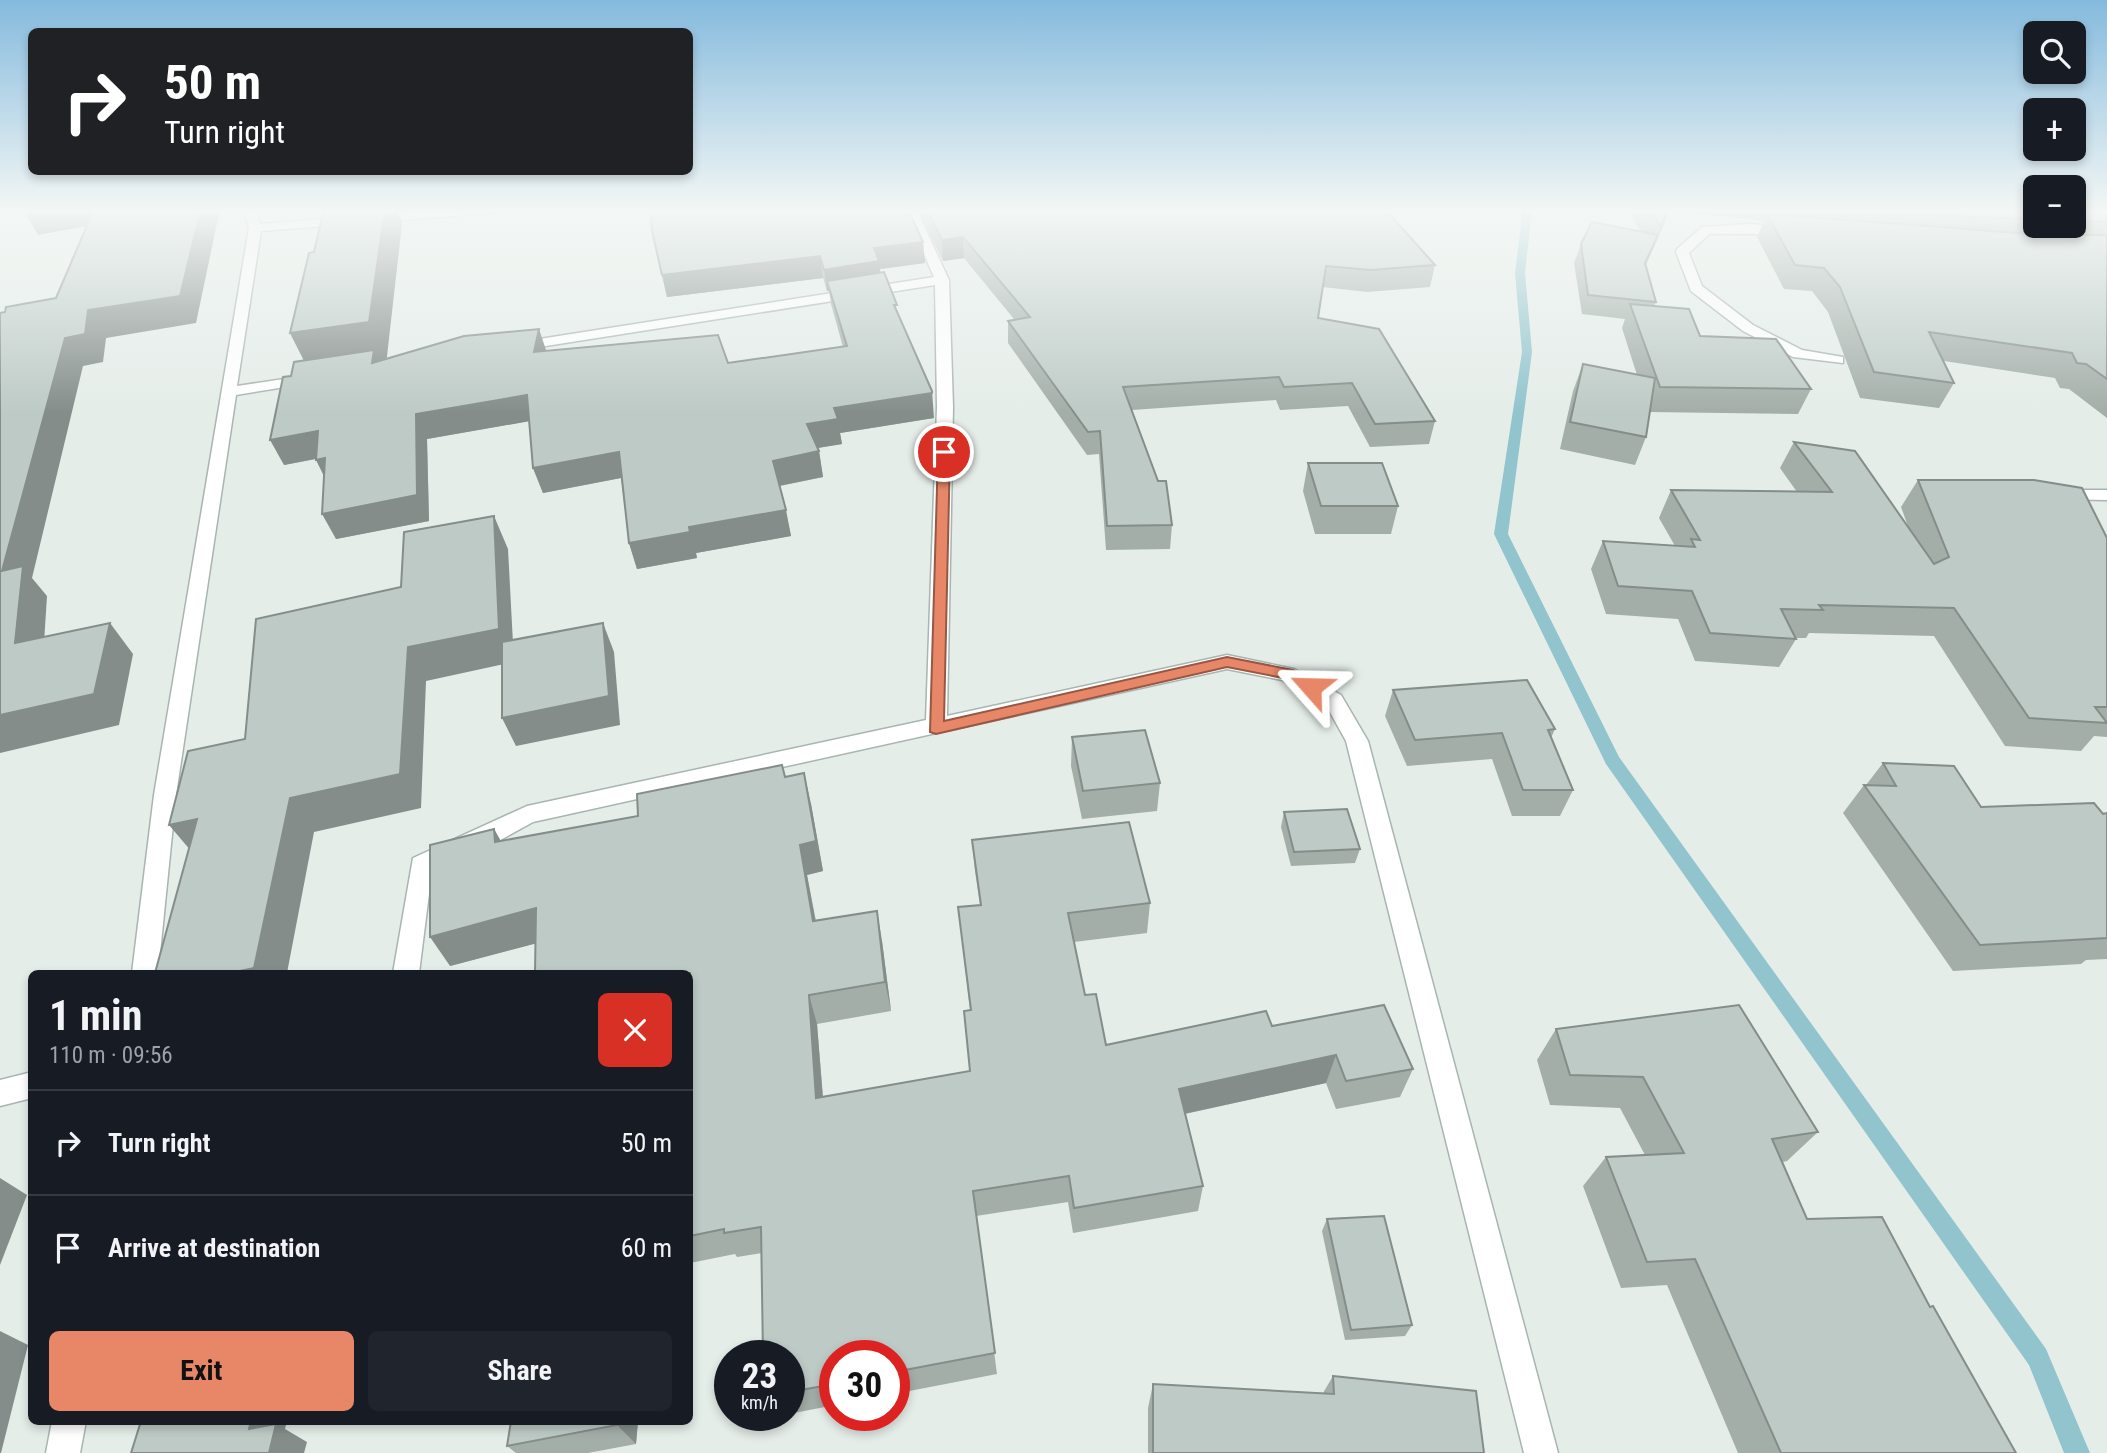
<!DOCTYPE html>
<html lang="en">
<head>
<meta charset="utf-8">
<style>
	:root { --surface:#171b24; --page:#20242c; --text:#f1f3f6; --muted:#9ea1a6; --line:#363941; --accent:#e78768 }
	body { margin:0; font-family:"Roboto Condensed",sans-serif; background:var(--page); color:var(--text); height:100vh; display:flex; flex-direction:column; font-size:26px; white-space:nowrap }
	* { box-sizing:border-box; margin:0 }
	p { font-size:23px; color:var(--muted) }
	.icon { flex:none; width:38px; height:38px; fill:none; stroke:currentColor; stroke-width:2; stroke-linecap:round; stroke-linejoin:round }
	.map { position:relative; flex:1; overflow:hidden }
	.details { position:absolute; left:28px; top:970px; width:665px; height:455px; display:flex; flex-direction:column; background:var(--surface); border-radius:10px; box-shadow:0 4px 10px #0003 }
	.details>* { flex:none }
	.banner { position:absolute; left:28px; top:28px; width:665px; height:147px; border-radius:10px; box-shadow:0 4px 10px #0003; background:#202124; color:#fff; overflow:hidden }
	.fabs { position:absolute; left:2023px; top:21px; display:grid; gap:14px }
	.fabs a { display:grid; place-items:center; width:63px; height:63px; border-radius:10px; background:var(--surface); box-shadow:0 4px 10px #0003; font-size:35px }
	.speed { position:absolute; left:714px; top:1340px; display:flex; gap:14px; font-size:35px; font-weight:700; text-align:center }
	.speed>* { display:grid; place-content:center; width:91px; height:91px; border-radius:50%; background:var(--surface); box-shadow:0 4px 10px #0003; line-height:1 }
	.speed small { font-size:18px; font-weight:400 }
	.speed .limit { border:10px solid #d22; background:#fff; color:#111 }
	.pin { position:absolute; display:grid; place-items:center; width:60px; height:60px; color:#fff; margin:-30px; border:4px solid #fff; border-radius:50%; box-shadow:0 2px 7px #0007 }
	.me { position:absolute; width:77px; margin:-38px; rotate:295deg; stroke-linejoin:round; filter:drop-shadow(0 0 5px #0008) }
	.turn { display:flex; align-items:center; gap:24px; height:147px; padding:0 21px; font-size:32px }
	.turn .icon { width:91px; height:91px; stroke-width:2.5 }
	.turn b { display:block; font-size:49px; line-height:60px }
	.round { display:grid; place-items:center; flex:none; width:74px; height:74px; border-radius:10px; background:var(--page) }
	.summary { display:flex; align-items:center; justify-content:space-between; height:119px; padding:0 21px }
	h1 { font-size:42px; font-weight:700; line-height:52px }
	.cta { display:flex; gap:14px; margin-top:auto; padding:14px 21px }
	.cta a { flex:1; height:80px; border-radius:10px; background:var(--accent); color:#111; font-size:28px; font-weight:700; line-height:80px; text-align:center }
	.cta a+a { background:var(--page); color:var(--text) }
	ul { padding:0; list-style:none }
	li { display:flex; align-items:center; gap:21px; height:105px; padding:0 21px; border-top:2px solid var(--line) }
	li div { flex:1 }
	li b { display:block; font-size:26px }
	li em { font-style:normal }
	.map>svg:first-child { display:block }
	.lines { fill:none; stroke-linecap:round; stroke-linejoin:round }
	.stream { fill:#91c4cd; fill-rule:evenodd }
	.minor-casing { stroke:#a8b5b0; stroke-width:3 }
	.minor { fill:#fff; fill-rule:evenodd }
	.wall { fill:#a3aea9 }
	.shaded-wall { fill:#848d8a }
	.building { fill:#bdcac5; stroke:#848d8a; stroke-width:2 }
	.route { fill:#e78768; stroke:#965844; stroke-width:2 }
</style>
</head>
<body>
<div class="map">
<svg width="2107" height="1453" viewBox="0 0 2107 1453">
	<rect width="100%" height="100%" fill="#e5ede9"/>
	<g class="lines">
		<polygon class="stream" points="1523,209 1532,209 1525,273 1532,352 1508,534 1619,757 2046,1349 2090,1453 2064,1453 2029,1365 1606,764 1494,534 1522,352 1515,273"/>
		<defs>
			<g id="minor">
				<polygon points="244,209 256,209 260,224 445,209 499,209 493,213 261,231 237,386 310,375 317,379 310,383 236,395 176,795 158,973 132,973 154,795 249,228"/>
				<polygon points="904,209 916,209 949,280 953,407 947,716 1227,655 1294,669 1341,695 1368,741 1558,1453 1524,1453 1346,741 1326,705 1282,680 1227,669 533,822 495,843 432,870 419,973 393,973 413,858 527,806 926,720 937,407 935,285 514,351 507,347 514,343 934,277"/>
				<path d="M1751 224 1789 228 1795 232C1790 236 1724 233 1709 234L1689 253 1702 286 1753 325 1802 350 1843 357V363L1793 357 1743 331 1691 291 1676 252 1677 249 1702 227Z"/>
				<polygon points="2057,490 2107,490 2107,500 2051,499 2049,495 2051,491"/>
				<polygon points="32,1072 32,1098 0,1106 0,1080"/>
				<polygon points="52,1421 86,1421 80,1453 46,1453"/>
			</g>
		</defs>
		<use href="#minor" class="minor-casing"/>
		<use href="#minor" class="minor"/>
	</g>
	<g class="wall">
		<polygon points="324,209 404,210 397,210 402,223 386,359 546,351 728,363 843,347 831,304 829,291 827,291 823,278 667,297 662,275 923,242 925,263 880,269 880,273 898,314 934,418 840,433 842,444 818,448 819,451 823,477 780,486 791,536 696,553 697,558 637,569 629,543 621,478 543,493 533,468 529,421 427,439 429,521 336,539 324,476 316,459 284,465 291,376 304,361 290,333 314,252"/>
		<polygon points="917,209 1385,209 1435,265 1430,287 1367,292 1323,287 1318,318 1435,421 1429,444 1370,447 1348,406 1280,410 1276,400 1132,410 1172,525 1170,549 1106,550 1099,454 1087,455 1008,343 1008,321 1014,319 964,258 943,261"/>
		<polygon points="1627,209 2035,209 2035,226 2074,226 2074,209 2107,209 2107,418 2069,389 2060,388 2055,378 1944,361 1954,383 1939,408 1860,398 1828,312 1812,291 1784,289 1757,237 1764,221 1670,211 1646,265 1656,302 1654,306 1700,336 1811,389 1798,414 1650,412 1646,437 1635,465 1560,449 1573,391 1583,364 1637,375 1622,328 1625,319 1582,314 1574,263 1581,244 1641,232"/>
		<polygon points="1794,442 1909,529 1901,507 1918,480 2107,538 2107,737 2094,736 2081,751 2005,746 1934,636 1809,633 1806,638 1796,638 1796,639 1779,667 1695,661 1678,619 1606,614 1591,569 1603,541 1675,546 1659,518 1671,490 1797,492 1780,468"/>
		<polygon points="1308,463 1398,506 1391,534 1315,534 1303,491"/>
		<polygon points="1393,690 1555,729 1551,738 1573,790 1560,816 1512,816 1492,759 1407,766 1385,716"/>
		<polygon points="1072,737 1160,783 1157,811 1082,819 1071,766"/>
		<polygon points="1883,763 1981,807 2107,813 2107,959 2086,960 2081,964 1953,971 1843,813 1864,785 1866,785"/>
		<polygon points="785,777 811,804 823,871 807,875 816,921 882,941 891,1011 817,1024 823,1097 970,1071 970,1010 958,907 980,905 975,871 972,840 1150,903 1147,933 1074,942 1085,995 1106,1045 1272,1026 1413,1069 1400,1097 1336,1109 1326,1083 1185,1114 1203,1186 1198,1211 1073,1233 1068,1202 976,1216 997,1374 894,1394 894,1356 835,1356 835,1405 789,1414 789,1356 762,1253 737,1257 735,1254 690,1263 690,973 536,943 450,966 494,829 501,841 638,816"/>
		<polygon points="1284,812 1360,849 1355,863 1291,866 1281,827"/>
		<polygon points="1556,1029 1818,1132 1787,1161 1783,1162 1807,1219 1930,1307 2016,1453 1738,1453 1667,1285 1621,1288 1583,1186 1606,1157 1645,1155 1620,1108 1550,1105 1537,1060"/>
		<polygon points="1327,1219 1412,1325 1405,1336 1345,1340 1322,1231"/>
		<polygon points="1333,1376 1484,1453 1148,1453 1148,1408 1153,1384 1323,1393"/>
		<polygon points="638,1421 636,1444 588,1453 516,1453 507,1446"/>
	</g>
	<g class="shaded-wall">
		<polygon points="23,209 108,209 115,221 38,235"/>
		<polygon points="201,209 220,209 196,323 106,338 103,362 83,366 32,578 47,596 42,674 15,643 2,571 65,338 88,310"/>
		<polygon points="344,209 404,209 397,210 402,223 385,374 310,372 290,333"/>
		<polygon points="1669,209 1670,209 1652,250 1661,227"/>
		<polygon points="963,237 964,258 943,261 942,240"/>
		<polygon points="923,242 925,263 880,269 882,283 827,281 829,291 827,291 824,270 874,248"/>
		<polygon points="820,256 823,278 667,297 662,275"/>
		<polygon points="539,329 547,353 534,352"/>
		<polygon points="932,391 934,418 840,433 842,444 811,449 807,424 834,408"/>
		<polygon points="527,395 536,420 427,439 429,521 336,539 322,514 416,414"/>
		<polygon points="318,431 330,456 284,465 270,440"/>
		<polygon points="819,451 823,477 778,486 773,461"/>
		<polygon points="619,452 626,477 543,493 533,468"/>
		<polygon points="325,458 329,486 316,460"/>
		<polygon points="786,510 791,536 696,553 697,558 637,569 629,543 689,527"/>
		<polygon points="494,516 508,549 514,662 426,681 421,808 314,832 287,973 231,973 290,798 408,647"/>
		<polygon points="110,623 133,654 119,725 0,753 0,715"/>
		<polygon points="603,623 614,652 620,725 516,746 502,718"/>
		<polygon points="804,773 811,804 823,871 807,875 821,951 813,921 800,845"/>
		<polygon points="197,819 197,858 169,825"/>
		<polygon points="494,829 511,860 495,842"/>
		<polygon points="536,908 553,939 450,966 430,937"/>
		<polygon points="877,911 882,941 891,1011 885,982"/>
		<polygon points="809,995 817,1024 825,1125 816,1098"/>
		<polygon points="1336,1055 1326,1083 1174,1116 1179,1089"/>
		<polygon points="0,1178 27,1195 0,1265"/>
		<polygon points="0,1331 28,1345 1,1453 0,1453"/>
		<polygon points="251,1421 287,1421 285,1429 307,1442 304,1453 269,1453 249,1429"/>
		<polygon points="618,1421 638,1421 636,1444 617,1425"/>
	</g>
	<g class="building">
		<polygon points="94,209 201,209 180,296 88,310 85,334 65,338 2,571 23,566 15,643 110,623 94,694 0,715 0,313 5,312 6,307 56,298"/>
		<polygon points="324,209 385,209 369,322 290,333 309,253 314,252"/>
		<polygon points="650,209 908,209 923,242 874,248 879,261 824,270 820,256 662,275 652,231"/>
		<polygon points="926,209 1385,209 1435,265 1371,270 1326,266 1318,318 1379,329 1435,421 1375,424 1352,383 1284,387 1279,377 1123,387 1158,481 1166,481 1172,525 1107,526 1100,431 1088,432 1008,321 1030,317 963,237 942,240"/>
		<polygon points="1650,209 1669,209 1661,227"/>
		<polygon points="1879,209 2035,209 2035,219 1941,216"/>
		<polygon points="2074,209 2107,209 2107,222 2074,220"/>
		<polygon points="1767,214 2044,235 2107,235 2107,379 2086,364 2077,363 2072,353 1929,332 1954,383 1874,372 1840,287 1824,268 1795,265"/>
		<polygon points="1592,222 1658,235 1645,263 1656,302 1588,295 1581,244"/>
		<polygon points="884,272 897,305 894,305 932,391 932,393 834,408 838,419 807,424 819,451 773,461 786,510 689,527 690,532 629,543 619,452 533,468 527,395 416,414 417,495 322,514 325,458 316,460 318,431 270,440 283,377 291,376 294,362 374,350 372,363 464,336 539,329 534,352 718,335 728,363 847,346 827,281"/>
		<polygon points="1630,304 1689,309 1700,336 1776,339 1811,389 1660,387"/>
		<polygon points="1583,364 1655,378 1646,437 1570,422"/>
		<polygon points="1794,442 1855,451 1934,564 1949,557 1918,480 2034,480 2082,488 2107,538 2107,707 2095,707 2107,723 2029,718 1954,608 1819,605 1823,610 1781,609 1796,639 1710,633 1692,591 1618,586 1603,541 1695,547 1691,539 1700,540 1671,490 1832,492"/>
		<polygon points="1308,463 1382,463 1398,506 1321,506"/>
		<polygon points="494,516 499,629 408,647 400,774 290,798 254,968 231,973 155,973 197,819 169,825 188,751 245,739 256,619 401,587 404,532"/>
		<polygon points="603,623 609,696 502,718 502,642"/>
		<polygon points="1527,680 1555,729 1548,730 1573,790 1523,790 1502,733 1415,740 1393,690"/>
		<polygon points="1145,730 1160,783 1083,791 1072,737"/>
		<polygon points="1883,763 1954,766 1981,807 2094,803 2103,814 2107,813 2107,938 1980,945 1864,785 1896,786"/>
		<polygon points="782,765 785,777 804,773 816,841 800,845 813,921 877,911 885,982 809,995 816,1098 970,1071 964,1011 971,1010 958,907 981,905 972,840 1129,822 1150,903 1068,913 1085,995 1096,994 1106,1045 1266,1011 1272,1026 1384,1005 1413,1069 1346,1081 1336,1055 1179,1089 1203,1186 1074,1208 1069,1176 973,1191 995,1353 894,1372 894,1356 835,1356 835,1384 789,1392 789,1356 763,1356 761,1227 724,1233 724,1229 690,1236 690,973 535,973 536,908 430,937 430,845 494,829 495,842 638,816 637,794"/>
		<polygon points="1347,809 1360,849 1294,852 1284,812"/>
		<polygon points="1739,1005 1818,1132 1772,1139 1807,1219 1882,1217 1930,1307 1933,1306 2016,1453 1781,1453 1695,1259 1647,1262 1606,1157 1684,1153 1643,1077 1570,1075 1556,1029"/>
		<polygon points="1384,1216 1412,1325 1351,1330 1327,1219"/>
		<polygon points="1333,1376 1476,1391 1484,1453 1153,1453 1153,1384 1334,1394"/>
		<polygon points="141,1421 251,1421 249,1429 276,1424 269,1453 131,1453"/>
		<polygon points="511,1421 618,1421 617,1425 507,1446"/>
	</g>
	<linearGradient id="sky" x2="0" y2="1"><stop stop-color="#85badd"/><stop offset="0.51" stop-color="#f3f7f5"/><stop offset="1" stop-color="#f3f7f5" stop-opacity="0"/></linearGradient>
	<rect width="2107" height="413" fill="url(#sky)"/>
	<polygon class="route" points="944,448 950,452 944,721 1227,657 1293,670 1316,683 1316,691 1305,691 1283,678 1227,667 936,734 930,732 938,452"/>
</svg>
<div class="fabs">
<a><svg class="icon" aria-label="search" viewBox="0 0 24 24"><circle cx="10" cy="10" r="6"/><path d="M15 15l6 6"/></svg></a>
<a>+</a>
<a>−</a>
</div>
<div class="speed"><div>23<small>km/h</small></div><div class="limit">30</div></div>
<div class="pin" style="left:944px;top:452px;background:#d93025"><svg class="icon" aria-label="arrive" viewBox="0 0 24 24"><path d="M6 21V4h12l-3 4 3 4H6"/></svg></div>
<svg class="me" style="left:1311px;top:687px" viewBox="-20 -20 40 40"><path d="M0-17L14 15 0 8-14 15z" fill="#e78768" stroke="#fff" stroke-width="4"/></svg>
<div class="banner">
<div class="turn"><svg class="icon" aria-label="right" viewBox="0 0 24 24"><path d="M7 20v-9h11M14 6l5 5-5 5"/></svg><div><b>50 m</b>Turn right</div></div>
</div>
<section class="details">
<div class="summary"><div><h1>1 min</h1><p>110 m · 09:56</p></div><a class="round" style="background:#d93025;color:#fff"><svg class="icon" aria-label="close" viewBox="0 0 24 24"><path d="M6 6l12 12M18 6L6 18"/></svg></a></div>
<ul>
<li><svg class="icon" aria-label="right" viewBox="0 0 24 24"><path d="M7 20v-9h11M14 6l5 5-5 5"/></svg><div><b>Turn right</b></div><em>50 m</em></li>
<li><svg class="icon" aria-label="arrive" viewBox="0 0 24 24"><path d="M6 21V4h12l-3 4 3 4H6"/></svg><div><b>Arrive at destination</b></div><em>60 m</em></li>
</ul>
<div class="cta"><a>Exit</a><a>Share</a></div>
</section>
</div>
</body>
</html>
